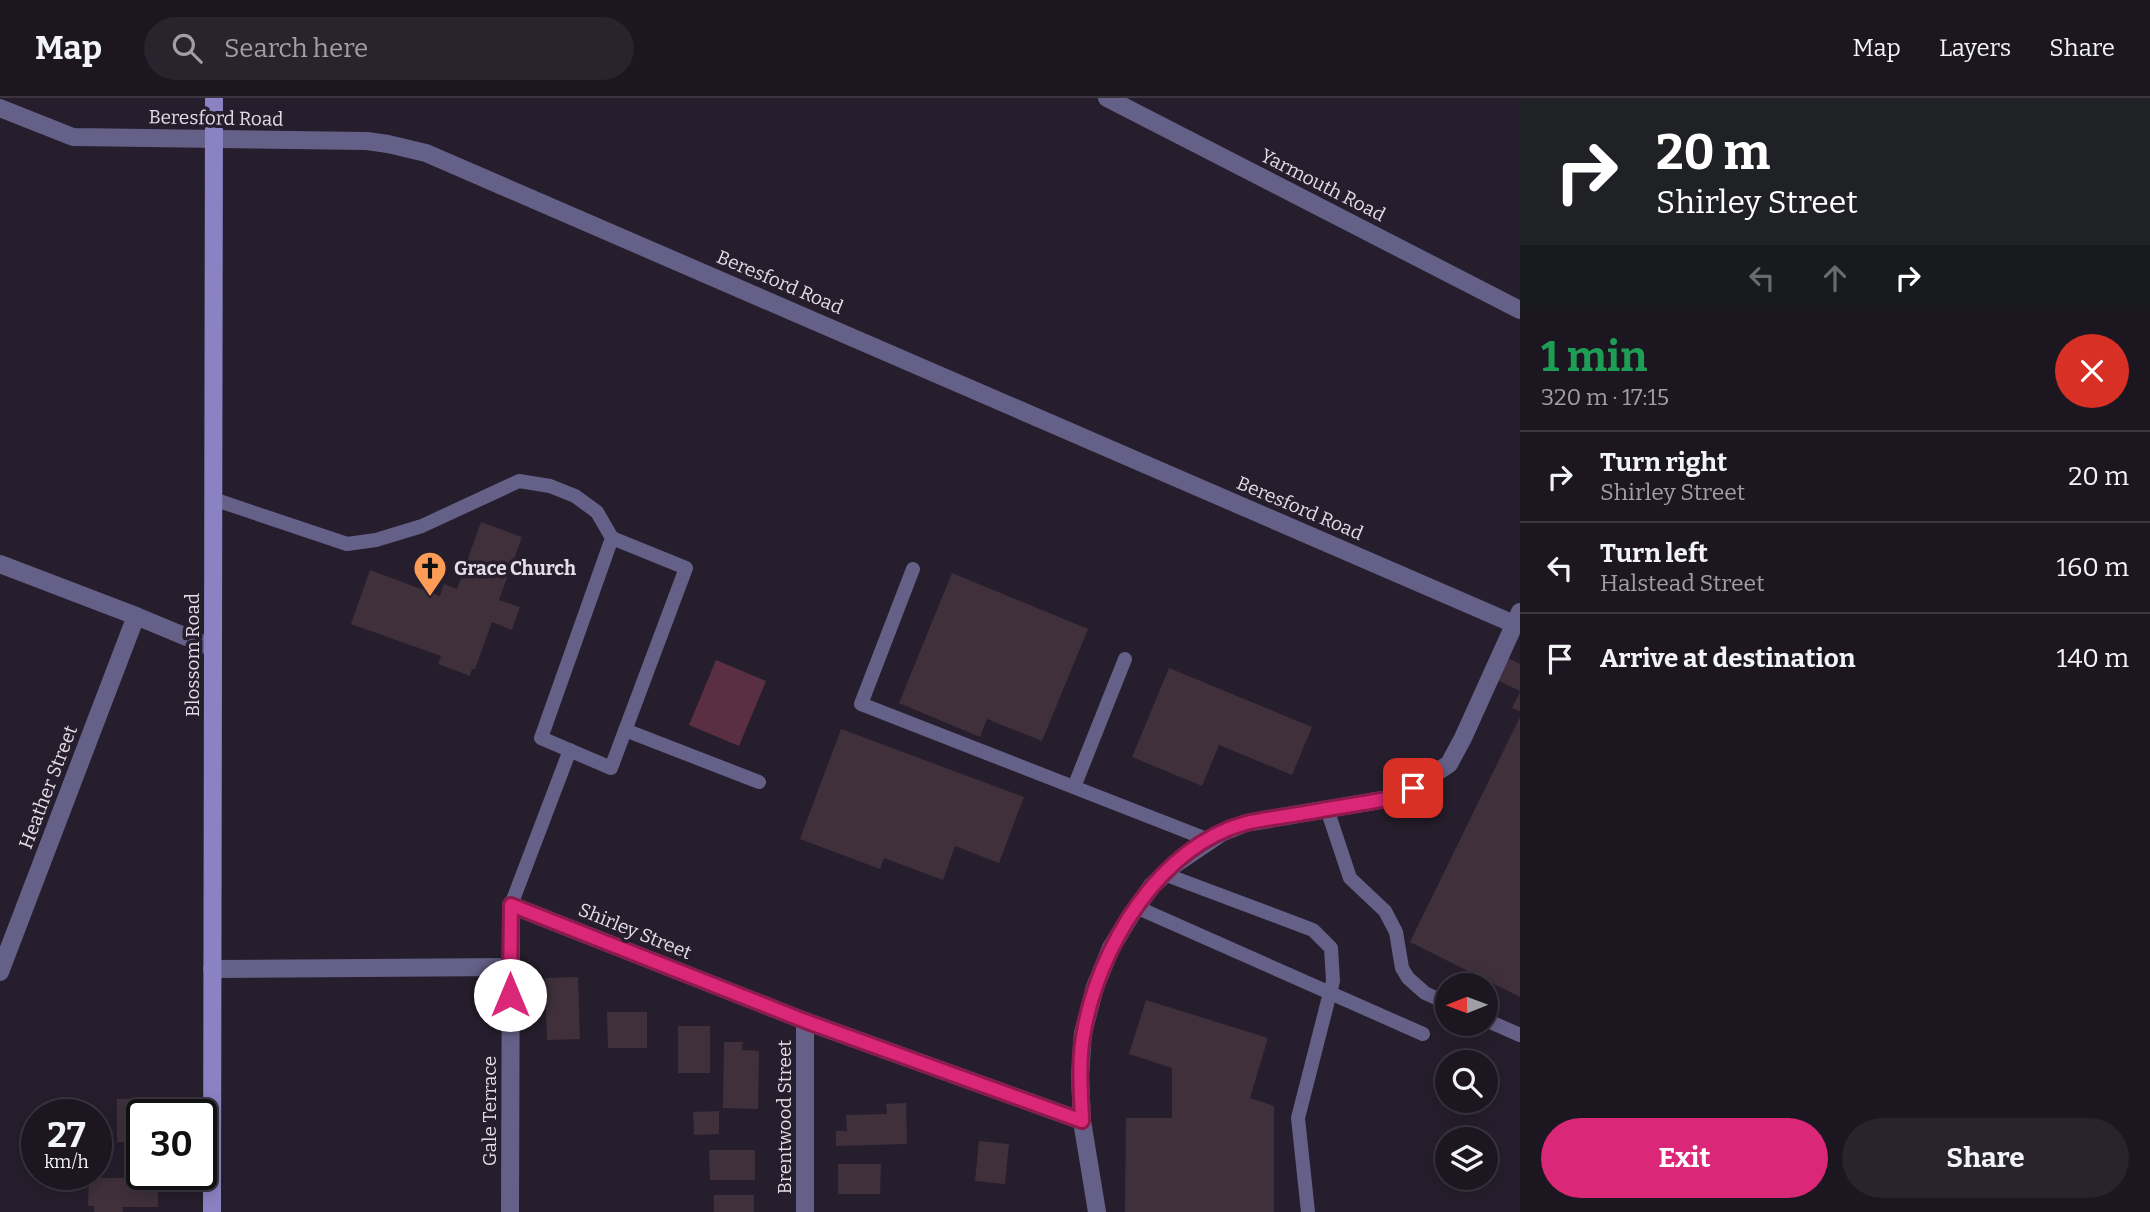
<!DOCTYPE html>
<html lang="en">
<head>
<meta charset="utf-8">
<style>
	:root { --surface:#1c1621; --page:#29232e; --text:#f1f3f6; --muted:#a09fa5; --line:#3a353f; --accent:#db2777 }
	body { margin:0; font-family:Bitter,serif; background:var(--page); color:var(--text); height:100vh; display:flex; flex-direction:column; font-size:26px; white-space:nowrap }
	* { box-sizing:border-box; margin:0 }
	p { font-size:23px; color:var(--muted) }
	.icon { flex:none; width:38px; height:38px; fill:none; stroke:currentColor; stroke-width:2; stroke-linecap:round; stroke-linejoin:round }
	.map { position:relative; flex:1; overflow:hidden }
	.sheet { display:flex; flex-direction:column; background:var(--surface); width:630px }
	.sheet>* { flex:none }
	.hud { background:#202124; color:#fff; overflow:hidden }
	.needle { width:46px; rotate:269deg }
	.controls { position:absolute; left:1435px; top:875px; display:grid; gap:14px }
	.controls a { display:grid; place-items:center; width:63px; height:63px; border-radius:50%; background:var(--surface); box-shadow:0 4px 18px #0003,0 0 0 2px var(--line); font-size:35px }
	.speed { position:absolute; left:21px; top:1001px; display:flex; gap:14px; font-size:35px; font-weight:700; text-align:center }
	.speed>* { display:grid; place-content:center; width:91px; height:91px; border-radius:50%; background:var(--surface); box-shadow:0 4px 18px #0003,0 0 0 2px var(--line); line-height:1 }
	.speed small { font-size:18px; font-weight:400 }
	.speed .limit { border:4px solid #111; border-radius:10px; background:#fff; color:#111 }
	.pin { position:absolute; display:grid; place-items:center; width:60px; height:60px; color:#fff; margin:-30px; border-radius:14px; box-shadow:0 4px 10px #0006 }
	.me { position:absolute; width:77px; margin:-38px; rotate:0deg; stroke-linejoin:round; filter:drop-shadow(0 0 5px #0008) }
	.turn { display:flex; align-items:center; gap:24px; height:147px; padding:0 21px; font-size:32px }
	.turn .icon { width:91px; height:91px; stroke-width:2.5 }
	.turn b { display:block; font-size:49px; line-height:60px }
	.lanes { display:flex; align-items:center; height:66px; padding:0 21px; background:#0003; justify-content:center; gap:35px; direction:ltr }
	.lanes .off { opacity:.35 }
	.round { display:grid; place-items:center; flex:none; width:74px; height:74px; border-radius:37px; background:var(--page) }
	.head { display:flex; align-items:center; justify-content:space-between; height:119px; padding:0 21px }
	h1 { font-size:42px; font-weight:700; line-height:52px; color:#1e9e55 }
	.primary-button { display:flex; gap:14px; margin-top:auto; padding:14px 21px }
	.primary-button a { flex:1; height:80px; border-radius:42px; background:var(--accent); color:#fff; font-size:28px; font-weight:700; line-height:80px; text-align:center }
	.primary-button a+a { background:var(--page); color:var(--text) }
	ul { padding:0; list-style:none }
	li { display:flex; align-items:center; gap:21px; height:91px; padding:0 21px; border-top:2px solid var(--line) }
	li div { flex:1 }
	li b { display:block; font-size:26px }
	li em { font-style:normal }
	header { display:flex; align-items:center; gap:42px; box-sizing:border-box; height:98px; padding:0 35px; background:var(--surface); border-bottom:2px solid var(--line) }
	header strong { font-size:33px }
	nav { display:flex; gap:38px; margin-inline-start:auto; font-size:24px }
	.search { width:490px; height:63px; background:var(--page); display:flex; align-items:center; gap:18px; box-sizing:border-box; padding:0 24px; border-radius:38px; color:var(--muted); font-size:26px }
	main { display:flex; flex:1; min-height:0 }
	.map>svg:first-child { display:block }
	.green { fill:#5a2f43 }
	.building { fill:#3f303c }
	.lines { fill:none; stroke-linecap:round; stroke-linejoin:round }
	.lane { stroke:#656088; stroke-width:14 }
	.street { stroke:#656088; stroke-width:18 }
	.secondary { stroke:#8b82c3; stroke-width:18 }
	.route-casing { stroke:#8e194d; stroke-width:18 }
	.route { stroke:#db2777; stroke-width:12 }
	.labels { text-anchor:middle; dominant-baseline:central; stroke-width:7; stroke-linejoin:round; paint-order:stroke }
	.street-label { font-size:19px; fill:#e3dde7; stroke:#261e2c }
	.poi-label { font-size:19px; font-weight:bold; fill:#e3dde7; stroke:#261e2c; text-anchor:start }
</style>
</head>
<body>
<header>
<strong>Map</strong>
<div class="search"><svg class="icon" aria-label="search" viewBox="0 0 24 24"><circle cx="10" cy="10" r="6"/><path d="M15 15l6 6"/></svg>Search here</div>
<nav><a>Map</a><a>Layers</a><a>Share</a></nav>
</header>
<main>
<div class="map">
<svg width="1520" height="1114" viewBox="0 0 1520 1114">
	<rect width="100%" height="100%" fill="#261e2c"/>
	<polygon class="green" points="716,562 766,583 739,648 689,627"/>
	<g class="building">
		<polygon points="481,424 522,439 499,502 520,509 512,532 492,524 475,571 472,571 470,578 438,566 441,558 351,526 370,472 440,498 444,486 457,491"/>
		<polygon points="952,475 1088,531 1042,643 987,621 980,639 899,605"/>
		<polygon points="1506,559 1520,566 1520,593 1495,581"/>
		<polygon points="1169,570 1312,629 1292,677 1219,647 1202,688 1132,659"/>
		<polygon points="1520,594 1520,613 1512,610"/>
		<polygon points="1520,619 1520,899 1410,844"/>
		<polygon points="841,631 1024,699 999,765 955,748 943,782 884,760 880,771 800,741"/>
		<polygon points="578,879 580,941 547,942 545,880"/>
		<polygon points="1146,902 1268,940 1250,1000 1274,1008 1274,1114 1125,1114 1126,1020 1172,1020 1172,970 1129,956"/>
		<polygon points="607,914 647,914 647,950 608,950"/>
		<rect x="678" y="928" width="32" height="47"/>
		<polygon points="724,944 743,944 742,952 759,953 758,1011 723,1010"/>
		<polygon points="117,1001 152,1001 152,1017 142,1017 142,1044 117,1044"/>
		<polygon points="906,1005 907,1046 836,1048 836,1033 847,1033 846,1017 887,1016 886,1006"/>
		<polygon points="719,1013 719,1036 694,1037 693,1014"/>
		<polygon points="979,1043 1009,1046 1005,1086 975,1083"/>
		<polygon points="709,1052 755,1052 755,1082 710,1082"/>
		<polygon points="838,1066 881,1066 880,1096 838,1096"/>
		<polygon points="89,1080 158,1080 158,1109 122,1109 123,1114 94,1114 94,1108 88,1108"/>
		<rect x="714" y="1097" width="40" height="17"/>
	</g>
	<g class="lines">
		<g class="lane">
			<polyline points="213,401 347,446 376,442 422,428 519,383 550,388 575,398 597,414 612,440 686,470 611,670 541,640 612,440"/>
			<polyline points="913,471 861,606 1209,742"/>
			<polyline points="625,632 759,684"/>
			<polyline points="1074,689 1125,561"/>
			<polyline points="1327,711 1350,780 1385,813 1396,834 1402,870 1408,880 1425,895 1447,905"/>
			<polyline points="1164,776 1313,832 1331,850 1333,883 1298,1020 1308,1114"/>
			<polyline points="511,807 570,652"/>
			<polyline points="1136,809 1423,936"/>
			<polyline points="1486,922 1520,937"/>
		</g>
		<g class="street">
			<polyline points="1107,0 1520,212"/>
			<polyline points="0,10 73,39 367,43 388,46 426,55 1514,526"/>
			<polyline points="0,466 136,518 213,550"/>
			<polyline points="212,871 510,869"/>
			<polyline points="0,874 136,518"/>
			<polyline points="805,923 805,1114"/>
			<polyline points="510,1114 511,807 805,923 1082,1023"/>
			<polyline points="1097,1114 1082,1023 1080,978 1083,935 1095,889 1111,850 1131,817 1152,788 1175,766 1221,735 1246,725 1399,699 1449,666 1463,640 1520,514"/>
		</g>
		<polyline class="secondary" points="212,1114 214,0"/>
	</g>
	<g class="lines">
		<defs>
			<path id="route" d="M510 897 511 807 805 923 1082 1023C1081 994 1078 963 1084 933 1099 849 1159 749 1246 725 1263 721 1282 719 1299 716 1332 710 1365 705 1399 699L1413 690"/>
		</defs>
		<use href="#route" class="route-casing"/>
		<use href="#route" class="route"/>
	</g>
	<defs>
		<symbol id="church-pin" viewBox="-11 -11 22 30"><path d="M0 17L-7.5 6A9.5 9.5 0 1 1 7.5 6Z" fill="#fd9c56" stroke="#261e2c"/><path d="M-1.2-6h2.4v3.5h3.3v2.4h-3.3V6h-2.4V-.1h-3.3v-2.4h3.3Z" fill="#111"/></symbol>
	</defs>
	<g fill-rule="evenodd">
		<use href="#church-pin" x="411" y="451" width="38" height="52"/>
	</g>
	<g class="labels">
		<g class="street-label">
			<text transform="translate(216 20) rotate(1)">Beresford Road</text>
			<text transform="translate(1323 87) rotate(27)">Yarmouth Road</text>
			<text transform="translate(780 184) rotate(23)">Beresford Road</text>
			<text transform="translate(1300 410) rotate(23)">Beresford Road</text>
			<text transform="translate(192 557) rotate(-90)">Blossom Road</text>
			<text transform="translate(48 689) rotate(-69)">Heather Street</text>
			<text transform="translate(635 833) rotate(22)">Shirley Street</text>
			<text transform="translate(489 1013) rotate(-90)">Gale Terrace</text>
			<text transform="translate(784 1019) rotate(-90)">Brentwood Street</text>
		</g>
		<g class="poi-label">
			<text x="454" y="470">Grace Church</text>
		</g>
	</g>
</svg>
<div class="controls">
<a><svg class="needle" viewBox="-14 -14 28 28"><path d="M0-13l5 13h-10z" fill="#e53935"/><path d="M0 13l5-13h-10z" fill="#a09fa5"/></svg></a>
<a><svg class="icon" aria-label="search" viewBox="0 0 24 24"><circle cx="10" cy="10" r="6"/><path d="M15 15l6 6"/></svg></a>
<a><svg class="icon" aria-label="layers" viewBox="0 0 24 24"><path d="M12 4l9 5-9 5-9-5zM3 14l9 5 9-5"/></svg></a>
</div>
<div class="speed"><div>27<small>km/h</small></div><div class="limit">30</div></div>
<div class="pin" style="left:1413px;top:690px;background:#d93025"><svg class="icon" aria-label="arrive" viewBox="0 0 24 24"><path d="M6 21V4h12l-3 4 3 4H6"/></svg></div>
<svg class="me" style="left:510px;top:897px" viewBox="-20 -20 40 40"><circle r="19" fill="#fff"/><path d="M0-13L10 11 0 6-10 11z" fill="#db2777"/></svg>
</div>
<section class="sheet">
<div class="hud">
<div class="turn"><svg class="icon" aria-label="right" viewBox="0 0 24 24"><path d="M7 20v-9h11M14 6l5 5-5 5"/></svg><div><b>20 m</b>Shirley Street</div></div>
<div class="lanes"><svg class="icon off" aria-label="left" viewBox="0 0 24 24"><path d="M17 20v-9H6M10 6l-5 5 5 5"/></svg><svg class="icon off" aria-label="ahead" viewBox="0 0 24 24"><path d="M12 20V5M6 11l6-6 6 6"/></svg><svg class="icon" aria-label="right" viewBox="0 0 24 24"><path d="M7 20v-9h11M14 6l5 5-5 5"/></svg></div>
</div>
<div class="head"><div><h1>1 min</h1><p>320 m · 17:15</p></div><a class="round" style="background:#d93025;color:#fff"><svg class="icon" aria-label="close" viewBox="0 0 24 24"><path d="M6 6l12 12M18 6L6 18"/></svg></a></div>
<ul>
<li><svg class="icon" aria-label="right" viewBox="0 0 24 24"><path d="M7 20v-9h11M14 6l5 5-5 5"/></svg><div><b>Turn right</b><p>Shirley Street</p></div><em>20 m</em></li>
<li><svg class="icon" aria-label="left" viewBox="0 0 24 24"><path d="M17 20v-9H6M10 6l-5 5 5 5"/></svg><div><b>Turn left</b><p>Halstead Street</p></div><em>160 m</em></li>
<li><svg class="icon" aria-label="arrive" viewBox="0 0 24 24"><path d="M6 21V4h12l-3 4 3 4H6"/></svg><div><b>Arrive at destination</b></div><em>140 m</em></li>
</ul>
<div class="primary-button"><a>Exit</a><a>Share</a></div>
</section>
</main>
</body>
</html>
